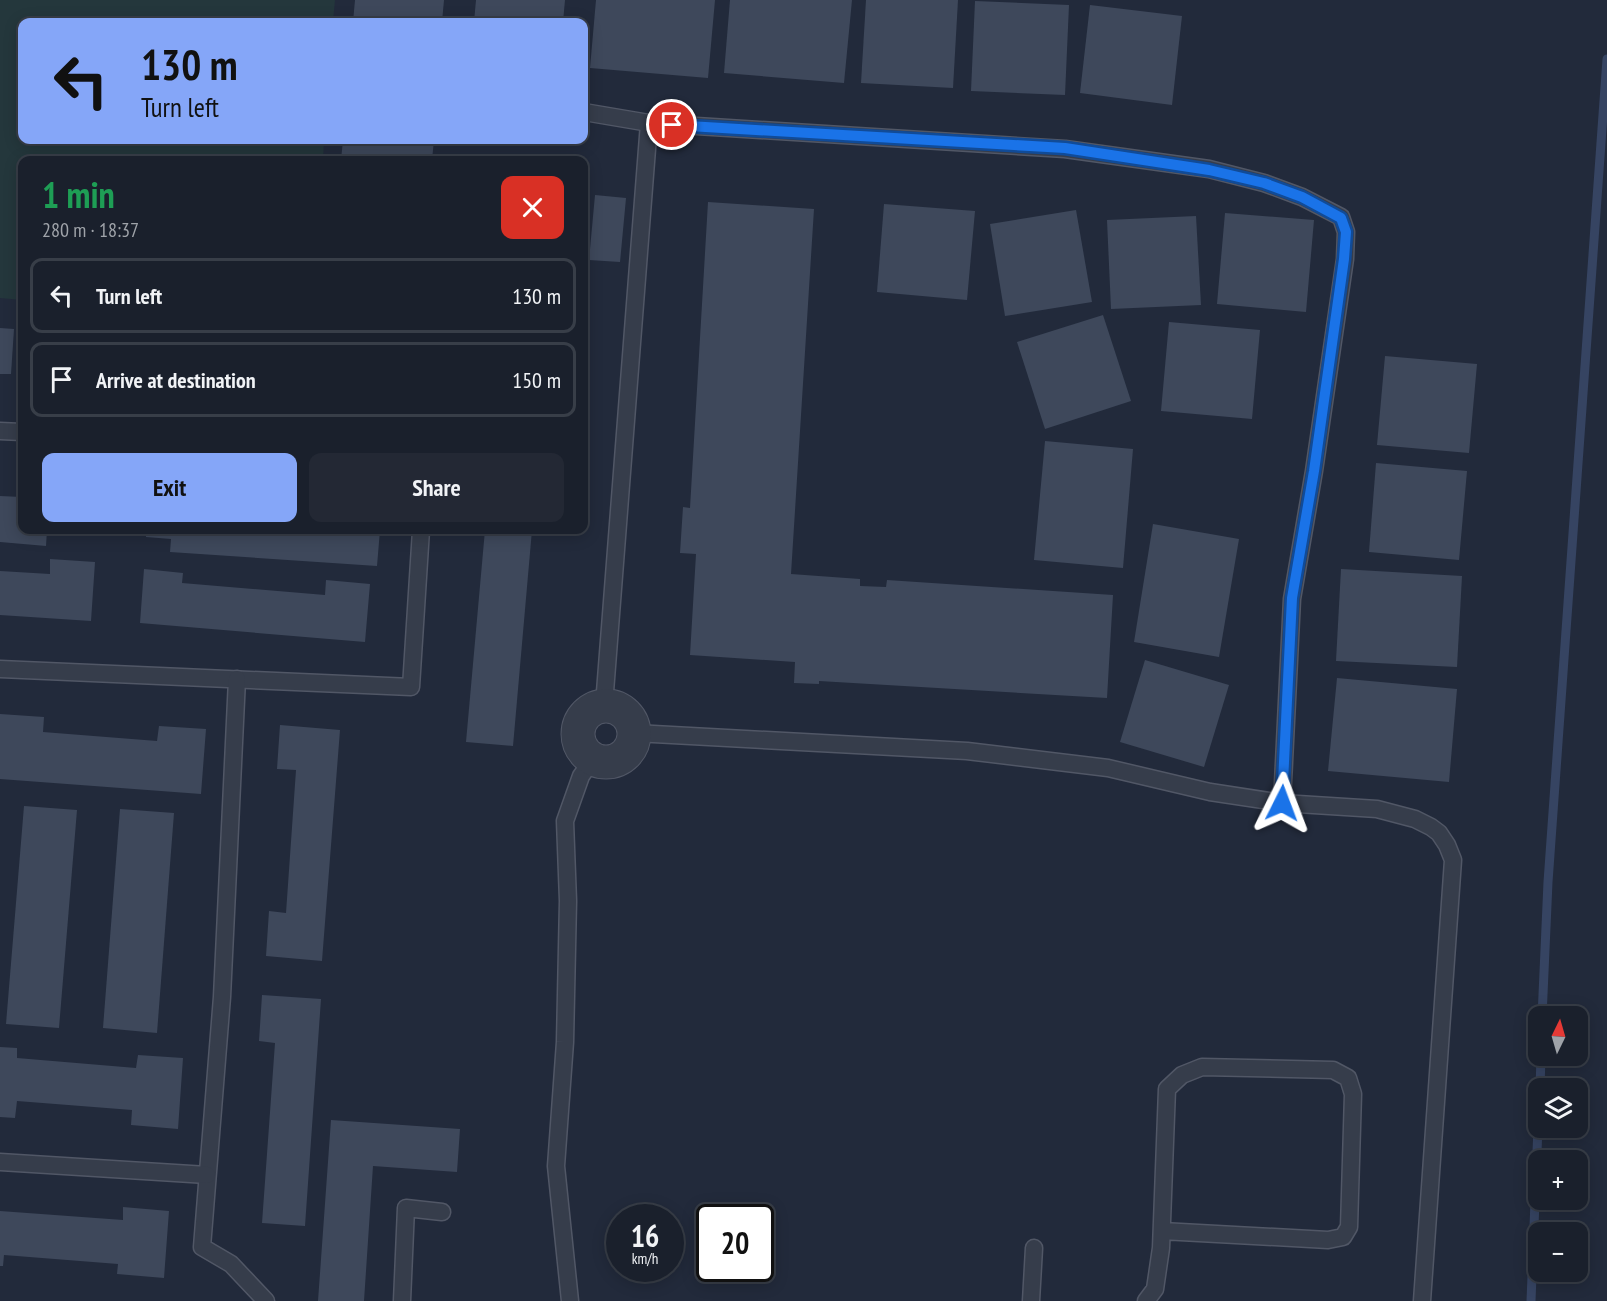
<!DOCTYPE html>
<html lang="en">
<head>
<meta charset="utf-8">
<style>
	:root { --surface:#1a202c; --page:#232834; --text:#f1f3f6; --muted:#9fa3a9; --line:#383e48; --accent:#85a6f8 }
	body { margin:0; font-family:"PT Sans Narrow",sans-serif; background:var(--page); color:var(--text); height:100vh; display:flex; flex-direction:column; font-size:22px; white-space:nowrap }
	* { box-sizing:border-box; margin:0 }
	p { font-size:20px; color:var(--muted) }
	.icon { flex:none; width:33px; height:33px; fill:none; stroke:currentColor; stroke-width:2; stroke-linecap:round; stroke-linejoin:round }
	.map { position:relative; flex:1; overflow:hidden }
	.sheet { position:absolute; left:18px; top:156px; width:570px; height:378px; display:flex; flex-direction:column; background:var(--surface); border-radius:12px; box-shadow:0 3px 15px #0003,0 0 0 2px var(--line) }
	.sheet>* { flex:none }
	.guide { position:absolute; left:18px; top:18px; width:570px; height:126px; border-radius:12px; box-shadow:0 3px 15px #0003,0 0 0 2px var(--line); background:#85a6f8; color:#111; overflow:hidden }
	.needle { width:39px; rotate:5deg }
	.fabs { position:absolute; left:1528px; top:1006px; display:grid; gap:12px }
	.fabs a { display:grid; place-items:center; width:60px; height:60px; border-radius:12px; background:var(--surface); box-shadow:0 3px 15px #0003,0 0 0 2px var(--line); font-size:30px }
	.speed { position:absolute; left:606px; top:1204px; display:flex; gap:12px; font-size:30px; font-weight:700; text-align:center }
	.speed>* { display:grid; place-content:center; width:78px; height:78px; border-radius:50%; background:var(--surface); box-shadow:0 3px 15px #0003,0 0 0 2px var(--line); line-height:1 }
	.speed small { font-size:15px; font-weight:400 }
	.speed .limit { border:3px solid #111; border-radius:9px; background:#fff; color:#111 }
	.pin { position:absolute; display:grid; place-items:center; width:51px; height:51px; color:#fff; margin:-26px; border:3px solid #fff; border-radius:50%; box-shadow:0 2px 6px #0007 }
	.me { position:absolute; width:66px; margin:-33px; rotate:3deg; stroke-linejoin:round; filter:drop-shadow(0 0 4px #0008) }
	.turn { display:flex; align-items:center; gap:21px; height:126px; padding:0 24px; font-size:27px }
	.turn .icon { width:78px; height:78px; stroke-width:2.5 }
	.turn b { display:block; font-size:42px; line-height:51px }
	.round { display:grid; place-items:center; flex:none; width:63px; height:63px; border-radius:12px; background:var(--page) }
	.overview { display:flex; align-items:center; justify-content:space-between; height:102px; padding:0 24px }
	h1 { font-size:36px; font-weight:600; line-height:45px; color:#1e9e55 }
	.action { display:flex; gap:12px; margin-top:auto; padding:12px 24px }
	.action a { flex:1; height:69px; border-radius:12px; background:var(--accent); color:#111; font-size:24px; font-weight:600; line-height:69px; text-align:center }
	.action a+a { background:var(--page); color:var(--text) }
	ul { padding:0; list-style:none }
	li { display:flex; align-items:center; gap:18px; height:75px; margin:0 12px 9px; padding:0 12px; border:3px solid var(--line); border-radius:12px }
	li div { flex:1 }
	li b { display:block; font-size:22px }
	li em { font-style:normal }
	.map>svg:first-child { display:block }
	.green { fill:#24373c }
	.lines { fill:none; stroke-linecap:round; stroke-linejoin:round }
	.stream { stroke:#364462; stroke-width:9 }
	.building { fill:#3e485b }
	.lane-casing { stroke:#515766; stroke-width:19 }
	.street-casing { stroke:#515766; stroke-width:35 }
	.lane { stroke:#363d4b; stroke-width:16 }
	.street { stroke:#363d4b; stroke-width:33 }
	.route-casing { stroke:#114b97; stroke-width:15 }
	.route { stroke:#1a73e8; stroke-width:10 }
</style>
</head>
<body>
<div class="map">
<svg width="1607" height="1301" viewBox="0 0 1607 1301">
	<rect width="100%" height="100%" fill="#222a3b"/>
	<polygon class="green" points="0,0 335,0 333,22 22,22 22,140 324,140 323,160 22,160 22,300 0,298"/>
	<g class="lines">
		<g class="stream">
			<polyline points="1542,1017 1548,882 1607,59"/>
			<polyline points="1540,1089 1541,1056"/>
			<polyline points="1531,1301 1539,1102"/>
		</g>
	</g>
	<g class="building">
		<polygon points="355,0 444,0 442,22 353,22"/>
		<polygon points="476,0 565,0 563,22 474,22"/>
		<polygon points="596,0 715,0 708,78 590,68"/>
		<polygon points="730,0 852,0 844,83 724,73"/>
		<polygon points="866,0 958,0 953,88 861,83"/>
		<polygon points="975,1 1069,5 1065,95 971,91"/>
		<polygon points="1090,5 1182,16 1172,105 1080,93"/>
		<polygon points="343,140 434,140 432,160 341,160"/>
		<polygon points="595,195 626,198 620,262 589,260"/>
		<polygon points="708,202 814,209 791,574 860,579 860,586 886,587 887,580 1113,595 1107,698 819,681 819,684 794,683 795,662 690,655 696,554 680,553 683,507 690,508"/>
		<polygon points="884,204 975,211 967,300 877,292"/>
		<polygon points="1076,210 1092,302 1005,316 990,224"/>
		<polygon points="1225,213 1314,220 1306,312 1217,304"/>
		<polygon points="1196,216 1201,305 1111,309 1107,220"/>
		<polygon points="1103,315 1131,401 1045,429 1017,342"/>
		<polygon points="1169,322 1260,330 1252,419 1161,411"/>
		<polygon points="0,328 14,329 11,374 0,374"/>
		<polygon points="1385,356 1477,364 1469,453 1377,445"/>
		<polygon points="1045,441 1133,449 1123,568 1034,560"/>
		<polygon points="1376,463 1467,471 1459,560 1369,552"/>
		<polygon points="0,496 22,497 22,530 47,530 46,546 0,542"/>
		<polygon points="1153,524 1239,539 1219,657 1134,642"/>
		<polygon points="146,530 380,530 377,566 170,552 171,539 146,537"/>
		<polygon points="485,530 532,530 513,746 466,742"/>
		<polygon points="50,559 95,562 91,621 0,615 0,571 50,574"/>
		<polygon points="144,569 183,573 182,583 325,595 326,580 370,584 365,642 140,623"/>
		<polygon points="1341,569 1462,576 1457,667 1336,661"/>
		<polygon points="1145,660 1229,685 1204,767 1120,742"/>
		<polygon points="1337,678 1457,689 1449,782 1328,771"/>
		<polygon points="0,714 44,717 43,732 157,741 159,726 206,729 201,794 0,779"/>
		<polygon points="280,725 340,730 322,961 266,956 269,911 286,913 296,770 277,769"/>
		<polygon points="24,806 77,810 59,1028 6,1024"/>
		<polygon points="120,809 174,813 157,1033 103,1028"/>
		<polygon points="262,995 321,999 305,1226 262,1223 275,1043 259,1041"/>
		<polygon points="0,1047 17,1048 17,1058 136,1068 138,1055 183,1058 178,1129 131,1125 132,1110 17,1101 15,1118 0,1117"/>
		<polygon points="331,1120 460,1129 457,1172 373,1166 364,1301 318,1301"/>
		<polygon points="123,1207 169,1211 164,1278 117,1274 118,1264 4,1255 3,1266 0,1266 0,1211 123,1220"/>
	</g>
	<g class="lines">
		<defs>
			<g id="lane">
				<polyline points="584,112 649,123 1065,149 1209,169 1264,183 1302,197 1341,217 1346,232 1345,259 1314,471 1292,599 1282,803"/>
				<polyline points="0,431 22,432"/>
				<polyline points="0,669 411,687 421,530"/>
				<polyline points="237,679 222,997 202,1247 231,1264 266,1301"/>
				<polyline points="604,705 649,123"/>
				<polyline points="635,733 967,751 1108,768 1210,792 1282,803 1377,809 1415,819 1431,827 1439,833 1447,845 1453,860 1422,1301"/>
				<polyline points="0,1162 207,1175"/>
				<polyline points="402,1301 406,1208 442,1212"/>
				<polyline points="570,1301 556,1166 565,1042 568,901 565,821 581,776 593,759"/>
				<polyline points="1031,1301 1034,1248"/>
				<polyline points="1146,1301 1155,1289 1161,1248 1167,1089 1182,1075 1202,1067 1333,1070 1348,1078 1353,1094 1349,1227 1343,1237 1328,1240 1162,1231"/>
			</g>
			<circle id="street" cx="606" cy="734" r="28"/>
		</defs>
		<use href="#lane" class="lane-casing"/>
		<use href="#street" class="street-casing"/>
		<use href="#lane" class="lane"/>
		<use href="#street" class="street"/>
	</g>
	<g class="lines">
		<defs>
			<polyline id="route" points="672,125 1065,148 1209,170 1264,183 1302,197 1341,218 1346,232 1344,259 1314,471 1292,598 1282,803"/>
		</defs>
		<use href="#route" class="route-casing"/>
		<use href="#route" class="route"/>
	</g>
</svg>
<div class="fabs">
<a><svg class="needle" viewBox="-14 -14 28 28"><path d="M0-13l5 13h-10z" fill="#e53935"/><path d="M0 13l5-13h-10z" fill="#9fa3a9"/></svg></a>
<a><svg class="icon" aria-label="layers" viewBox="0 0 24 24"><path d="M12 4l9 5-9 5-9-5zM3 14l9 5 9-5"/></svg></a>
<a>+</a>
<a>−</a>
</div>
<div class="speed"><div>16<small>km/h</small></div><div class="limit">20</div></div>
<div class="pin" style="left:672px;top:125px;background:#d93025"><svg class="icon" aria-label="arrive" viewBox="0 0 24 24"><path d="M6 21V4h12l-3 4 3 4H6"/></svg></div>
<svg class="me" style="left:1282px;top:803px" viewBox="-20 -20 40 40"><path d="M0-17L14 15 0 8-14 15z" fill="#1a73e8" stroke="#fff" stroke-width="4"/></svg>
<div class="guide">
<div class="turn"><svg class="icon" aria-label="left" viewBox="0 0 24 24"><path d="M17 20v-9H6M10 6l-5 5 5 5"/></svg><div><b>130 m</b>Turn left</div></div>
</div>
<section class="sheet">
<div class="overview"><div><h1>1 min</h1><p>280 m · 18:37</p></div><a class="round" style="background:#d93025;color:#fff"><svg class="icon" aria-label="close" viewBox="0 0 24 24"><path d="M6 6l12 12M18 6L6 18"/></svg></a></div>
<ul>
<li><svg class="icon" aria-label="left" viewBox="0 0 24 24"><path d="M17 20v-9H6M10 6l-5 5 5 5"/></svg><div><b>Turn left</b></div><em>130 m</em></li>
<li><svg class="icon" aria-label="arrive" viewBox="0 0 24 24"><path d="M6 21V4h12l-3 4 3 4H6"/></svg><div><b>Arrive at destination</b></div><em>150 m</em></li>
</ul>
<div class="action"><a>Exit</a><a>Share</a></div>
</section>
</div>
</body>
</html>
